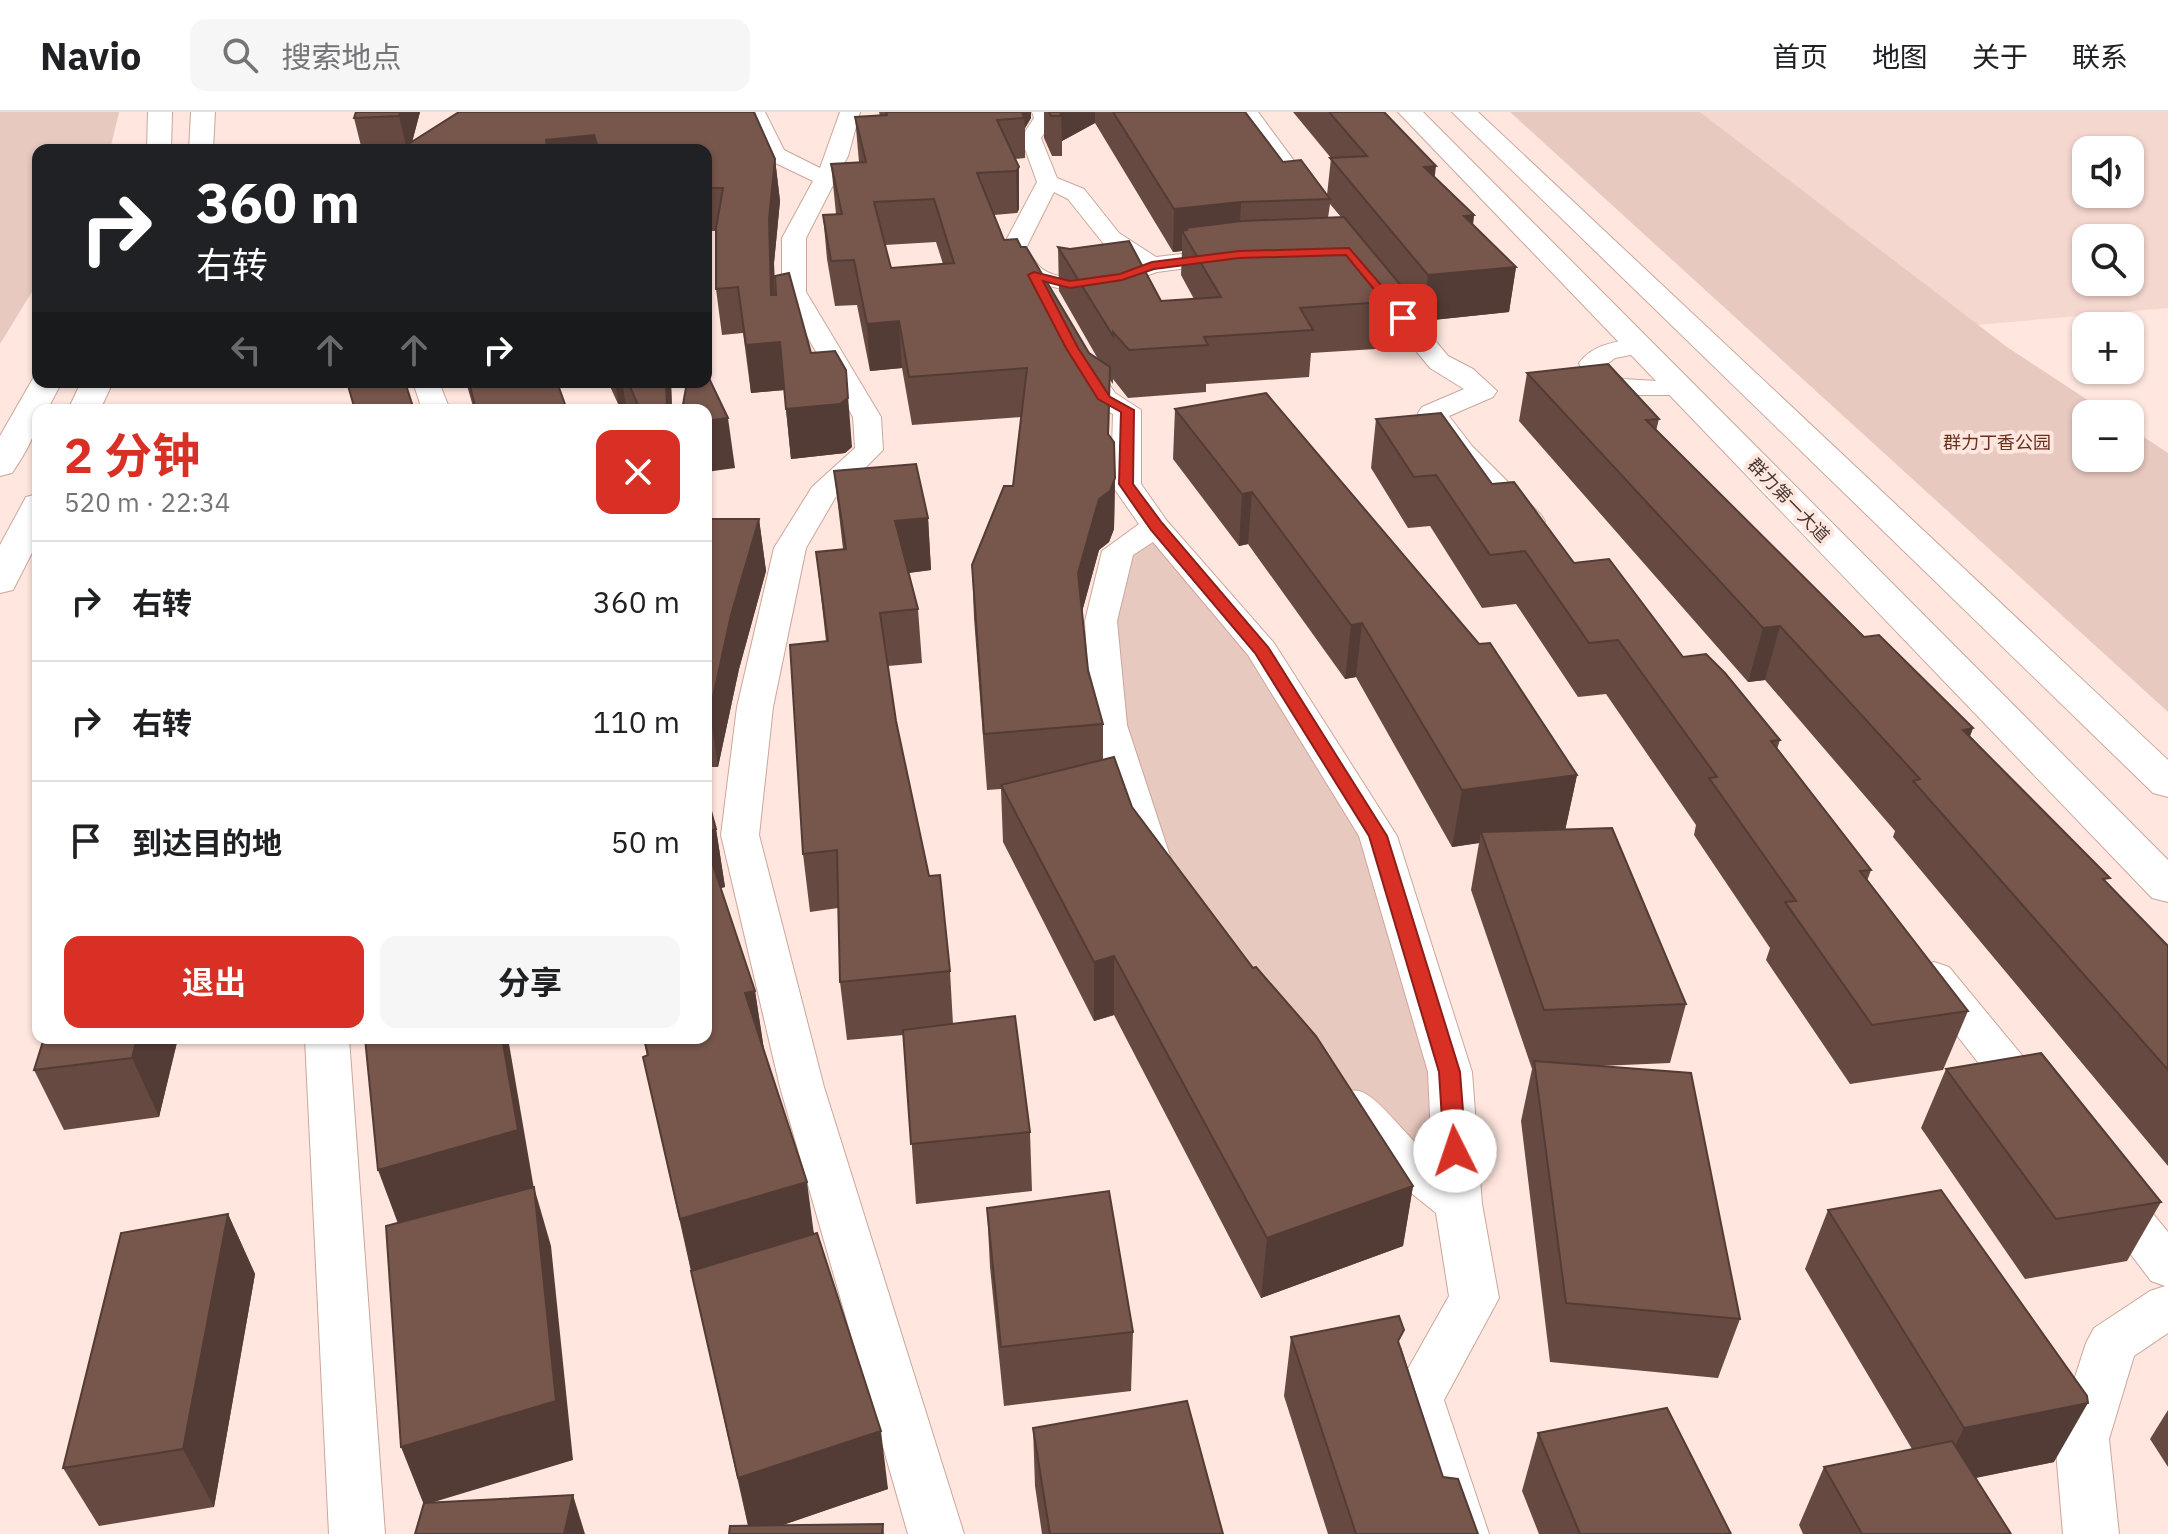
<!DOCTYPE html>
<html lang="zh">
<head>
<meta charset="utf-8">
<style>
	:root { --surface:#fff; --page:#f6f6f6; --text:#202124; --muted:#757577; --line:#e0e0e0; --accent:#d93025 }
	body { margin:0; font-family:"IBM Plex Sans","Noto Sans SC",sans-serif; background:var(--page); color:var(--text); height:100vh; display:flex; flex-direction:column; font-size:30px; white-space:nowrap }
	* { box-sizing:border-box; margin:0 }
	p { font-size:26px; color:var(--muted) }
	.icon { flex:none; width:44px; height:44px; fill:none; stroke:currentColor; stroke-width:2; stroke-linecap:round; stroke-linejoin:round }
	.map { position:relative; flex:1; overflow:hidden }
	.panel { position:absolute; left:32px; top:292px; width:680px; height:640px; display:flex; flex-direction:column; background:var(--surface); border-radius:16px; box-shadow:0 2px 6px #0004 }
	.panel>* { flex:none }
	.hud { position:absolute; left:32px; top:32px; width:680px; height:244px; border-radius:16px; box-shadow:0 2px 6px #0004; background:#202124; color:#fff; overflow:hidden }
	.controls { position:absolute; left:2072px; top:24px; display:grid; gap:16px }
	.controls a { display:grid; place-items:center; width:72px; height:72px; border-radius:16px; background:var(--surface); box-shadow:0 2px 6px #0004; font-size:40px }
	.pin { position:absolute; display:grid; place-items:center; width:68px; height:68px; color:#fff; margin:-34px; border-radius:16px; box-shadow:0 4px 12px #0006 }
	.me { position:absolute; width:88px; margin:-44px; rotate:356deg; stroke-linejoin:round; filter:drop-shadow(0 0 6px #0008) }
	.turn { display:flex; align-items:center; gap:28px; height:168px; padding:0 32px; font-size:36px }
	.turn .icon { width:104px; height:104px; stroke-width:2.5 }
	.turn b { display:block; font-size:56px; line-height:68px }
	.lanes { display:flex; align-items:center; height:76px; padding:0 32px; background:#0003; justify-content:center; gap:40px; direction:ltr }
	.lanes .off { opacity:.35 }
	.round { display:grid; place-items:center; flex:none; width:84px; height:84px; border-radius:16px; background:var(--page) }
	.summary { display:flex; align-items:center; justify-content:space-between; height:136px; padding:0 32px }
	h1 { font-size:48px; font-weight:700; line-height:60px; color:var(--accent) }
	.cta { display:flex; gap:16px; margin-top:auto; padding:16px 32px }
	.cta a { flex:1; height:92px; border-radius:16px; background:var(--accent); color:#fff; font-size:32px; font-weight:700; line-height:92px; text-align:center }
	.cta a+a { background:var(--page); color:var(--text) }
	ul { padding:0; list-style:none }
	li { display:flex; align-items:center; gap:24px; height:120px; padding:0 32px; border-top:2px solid var(--line) }
	li div { flex:1 }
	li b { display:block; font-size:30px }
	li em { font-style:normal }
	header { display:flex; align-items:center; gap:48px; box-sizing:border-box; height:112px; padding:0 40px; background:var(--surface); border-bottom:2px solid var(--line) }
	header strong { font-size:38px }
	nav { display:flex; gap:44px; margin-inline-start:auto; font-size:28px }
	.search { width:560px; height:72px; background:var(--page); display:flex; align-items:center; gap:20px; box-sizing:border-box; padding:0 28px; border-radius:16px; color:var(--muted); font-size:30px }
	.map>svg:first-child { display:block }
	.built { fill:#f4d7ce; fill-rule:evenodd }
	.green { fill:#e8c9bf }
	.lines { fill:none; stroke-linecap:round; stroke-linejoin:round }
	.minor-casing { stroke:#cca69a; stroke-width:2 }
	.secondary-casing { stroke:#cca69a; stroke-width:2 }
	.primary-casing { stroke:#cca69a; stroke-width:2 }
	.minor { fill:#fff; fill-rule:evenodd }
	.secondary { fill:#fff; fill-rule:evenodd }
	.primary { fill:#fff; fill-rule:evenodd }
	.wall { fill:#664a41; fill-rule:evenodd }
	.shaded-wall { fill:#533c35 }
	.building { fill:#77564c; stroke:#533c35; stroke-width:2; fill-rule:evenodd }
	.route { fill:#d93025; stroke:#8d1f18; stroke-width:2 }
	.labels { text-anchor:middle; dominant-baseline:central; stroke-width:8; stroke-linejoin:round; paint-order:stroke }
	.far-park-label { font-size:18px; fill:#6a301e; stroke:#ffe7df }
	.far-street-label { font-size:18px; fill:#453631; stroke:#ffe7df }
</style>
</head>
<body>
<header>
<strong>Navio</strong>
<div class="search"><svg class="icon" aria-label="search" viewBox="0 0 24 24"><circle cx="10" cy="10" r="6"/><path d="M15 15l6 6"/></svg>搜索地点</div>
<nav><a>首页</a><a>地图</a><a>关于</a><a>联系</a></nav>
</header>
<div class="map">
<svg width="2168" height="1422" viewBox="0 0 2168 1422">
	<rect width="100%" height="100%" fill="#ffe7df"/>
	<path class="built" d="M1700 0H2168V196L1977 213ZM2086 38H2130V82H2086ZM2086 126H2130V170H2086Z"/>
	<g class="green">
		<polygon points="0,0 119,0 110,38 38,38 38,170 0,232"/>
		<polygon points="1510,0 1700,0 2007,235 2109,302 2086,302 2086,346 2130,346 2130,316 2168,341 2168,600"/>
		<polygon points="1156,415 1378,724 1458,1092 1396,1043 1147,741 1109,613 1118,439"/>
	</g>
	<g class="lines">
		<defs>
			<g id="minor">
				<polygon points="745,0 765,0 784,38 820,56 840,0 860,0 848,44 806,126 806,180 881,305 883,338 835,386 806,436 773,595 759,723 824,975 964,1422 908,1422 780,975 721,723 737,595 774,436 812,375 855,336 853,305 782,180 782,126 813,69 767,47"/>
				<path d="M1032 0H1052L1054 6 1041 26 1057 66 1084 77 1119 121 1156 145 1233 136 1245 143 1233 150 1157 160 1122 172 1070 179 1025 168 1002 136 1037 70 1021 26 1034 6ZM1054 80 1068 87 1103 131 1134 152C1111 161 1063 174 1041 156 1035 151 1031 142 1026 136Z"/>
				<polygon points="1238,0 1258,0 1326,92 1323,97 1307,97"/>
				<polygon points="1378,169 1387,171 1448,244 1473,257 1497,279 1493,285 1449,304 1472,334 1541,403 1545,409 1541,415 1519,415 1452,346 1418,301 1422,295 1464,277 1430,256 1369,181 1366,176"/>
				<path d="M1637 226 1650 234 1646 240 1615 246 1606 253 1608 259 1623 267 1691 271 1695 277 1691 283H1618L1587 269 1579 251C1593 232 1615 230 1637 226Z"/>
				<path d="M1081 242 1090 244 1115 281 1141 298V372L1167 409 1274 531 1397 724 1472 960 1482 1092 1499 1186 1444 1288 1489 1422H1433L1391 1287 1449 1184 1436 1101 1380 1056 1328 994 1335 982C1346 979 1356 976 1366 982 1384 992 1411 1030 1432 1046L1428 960 1359 724 1248 543 1153 430 1133 443 1117 509 1127 613 1171 747 1166 756 1152 760 1138 756 1133 747 1091 613 1085 509 1102 439 1139 412 1111 372 1113 302 1095 293 1068 250 1072 244Z"/>
				<polygon points="413,270 439,270 450,298 422,298"/>
				<polygon points="1934,850 1949,855 2049,976 2055,988 2049,1000 2033,1005 2017,1000 1919,875 1913,865 1919,855"/>
				<polygon points="305,926 349,926 385,1422 329,1422"/>
				<polygon points="2110,1064 2127,1070 2168,1120 2168,1221 2134,1244 2109,1327 2119,1422 2063,1422 2055,1327 2086,1231 2094,1216 2150,1179 2165,1174 2151,1169 2086,1083 2093,1070"/>
			</g>
			<g id="secondary">
				<polygon points="1398,0 1423,0 2168,748 2168,790 2152,786"/>
				<polygon points="1452,0 1478,0 2168,648 2168,685 2153,681"/>
			</g>
			<g id="primary">
				<polygon points="148,0 172,0 171,38 147,38"/>
				<polygon points="191,0 215,0 213,38 189,38"/>
				<path d="M35 263H38V270H62L47 298H38C38 321 25 342 12 361L0 364V324Z"/>
				<polygon points="81,270 113,270 100,298 68,298"/>
				<polygon points="38,382 38,429 13,478 0,481 0,433 26,385"/>
			</g>
		</defs>
		<use href="#minor" class="minor-casing"/>
		<use href="#secondary" class="secondary-casing"/>
		<use href="#primary" class="primary-casing"/>
		<use href="#minor" class="minor"/>
		<use href="#secondary" class="secondary"/>
		<use href="#primary" class="primary"/>
	</g>
	<g class="wall">
		<polygon points="356,0 420,0 412,30 459,0 775,47 780,89 774,151 775,183 811,241 852,335 845,341 791,347 784,278 751,281 743,221 722,223 716,177 716,119 706,119 706,38 362,38 354,6"/>
		<path d="M879 0H1031V6L1025 16V46L1015 47 1019 55V97L1017 101 994 103 1004 128 1021 135 1089 241 1098 247 1059 179 1058 135 1161 189 1194 187 1181 163 1182 139 1173 140 1095 11 1062 29V44H1052L1044 26V0H1245L1283 50 1327 83 1331 46 1293 0H1384L1435 65 1474 103 1473 113 1516 155 1509 200 1423 209 1412 195 1408 235 1311 241 1309 265 1206 272V280L1128 286 1113 267V272L1110 268 1109 323 1115 366 1114 417 1109 430 1099 438 1082 500 1088 558 1103 612V648L1132 695 1413 1074 1403 1134 1261 1186 1114 903 1094 909 1003 730 1001 677 987 678 974 506 972 453 1013 374 1022 305 912 313 902 256 870 259 857 193 835 194 827 147 823 103 836 102 831 52 859 50 855 5 880 4ZM1330 92 1341 105 1328 106ZM936 130 943 152 891 156 885 133Z"/>
		<polygon points="1527,261 1659,307 1656,319 1864,525 1973,616 1970,624 2107,772 2168,834 2168,1054 1893,725 1895,719 1765,568 1748,570 1519,309"/>
		<polygon points="466,270 557,270 567,298 474,298"/>
		<polygon points="608,270 671,270 672,298 628,298 626,293 619,294"/>
		<polygon points="1175,297 1577,663 1565,718 1686,892 1670,951 1599,954 1740,1207 1718,1266 1550,1250 1521,1009 1532,957 1471,778 1479,731 1452,735 1356,565 1345,567 1248,432 1239,434 1173,347"/>
		<polygon points="1376,307 1492,372 1574,451 1780,628 1777,637 1871,758 1867,769 1968,899 1943,958 1850,972 1766,848 1770,836 1694,723 1696,713 1606,582 1578,585 1516,492 1482,496 1430,414 1408,416 1371,356"/>
		<polygon points="834,359 928,406 931,458 909,461 918,497 922,551 888,554 896,609 950,859 953,912 1030,1020 1032,1079 916,1092 904,923 847,928 840,870 838,796 810,800 803,742 826,529 816,440 843,437"/>
		<polygon points="706,407 759,407 766,459 739,557 718,655 706,655"/>
		<polygon points="716,717 725,775 721,776 755,879 764,938 814,1122 888,1377 782,1413 883,1412 884,1422 729,1422 748,1414 643,945 647,944 643,926 706,926"/>
		<polygon points="44,926 178,926 159,1005 64,1018 34,958"/>
		<polygon points="1946,957 2161,1090 2127,1149 2025,1167 1921,1016"/>
		<polygon points="987,1096 1133,1220 1131,1279 1004,1294 990,1155"/>
		<polygon points="1828,1098 2054,1350 1976,1366 2011,1422 1803,1422 1799,1413 1824,1355 1912,1337 1805,1157"/>
		<polygon points="228,1102 255,1162 214,1395 99,1414 63,1356"/>
		<polygon points="1291,1225 1401,1235 1443,1365 1478,1422 1328,1422 1284,1284"/>
		<polygon points="2168,1298 2168,1355 2150,1327"/>
		<polygon points="1033,1316 1223,1422 1042,1422 1035,1374"/>
		<polygon points="1538,1321 1731,1422 1539,1422 1522,1379"/>
	</g>
	<g class="shaded-wall">
		<polygon points="400,0 420,0 410,38 407,38 399,4"/>
		<polygon points="1018,0 1031,0 1031,6 1025,16 1024,6"/>
		<polygon points="1056,0 1095,0 1095,11 1062,29 1061,4"/>
		<polygon points="594,23 597,38 547,38 546,28"/>
		<polygon points="775,47 780,89 774,151 776,229 771,183 769,107"/>
		<polygon points="1436,54 1431,96 1424,55"/>
		<polygon points="1019,55 1019,97 1017,101 1016,59"/>
		<polygon points="1241,90 1239,133 1187,118 1185,116 1185,124 1182,119 1182,139 1173,140 1174,97"/>
		<polygon points="1474,103 1468,147 1464,104"/>
		<polygon points="1516,155 1509,200 1423,209 1428,163"/>
		<polygon points="899,209 902,256 870,259 867,212"/>
		<polygon points="780,230 785,278 751,281 746,233"/>
		<polygon points="846,258 852,335 845,341 791,347 786,297"/>
		<polygon points="615,270 622,270 626,293 619,294"/>
		<polygon points="666,270 671,270 672,298 667,298"/>
		<polygon points="728,306 735,356 706,360 706,309"/>
		<polygon points="1115,366 1114,417 1109,430 1099,438 1078,514 1078,461 1099,387"/>
		<polygon points="1252,380 1248,432 1239,434 1242,382"/>
		<polygon points="928,406 931,458 899,462 895,409"/>
		<polygon points="759,407 766,459 739,557 718,655 710,599 731,503"/>
		<polygon points="1362,511 1356,565 1345,567 1351,513"/>
		<polygon points="1780,514 1765,568 1748,570 1763,516"/>
		<polygon points="1973,616 1952,672 1963,618"/>
		<polygon points="1577,663 1565,719 1481,720 1479,731 1452,735 1462,678"/>
		<polygon points="716,717 725,775 712,778 706,744 706,720"/>
		<polygon points="1114,844 1114,903 1094,909 1094,850"/>
		<polygon points="755,879 764,938 745,881"/>
		<polygon points="137,926 178,926 159,1005 132,946"/>
		<polygon points="502,926 508,926 534,1077 400,1117 378,1058"/>
		<polygon points="807,1070 815,1130 693,1167 680,1107"/>
		<polygon points="1413,1074 1403,1134 1261,1186 1267,1126"/>
		<polygon points="534,1075 551,1134 573,1348 424,1393 401,1335"/>
		<polygon points="228,1102 255,1162 214,1395 183,1337"/>
		<polygon points="2088,1291 2054,1350 1934,1374 1964,1316"/>
		<polygon points="881,1319 888,1377 757,1422 750,1422 738,1366"/>
		<polygon points="573,1383 585,1422 564,1422"/>
	</g>
	<g class="building">
		<polygon points="356,0 400,0 399,4 354,6"/>
		<polygon points="459,0 754,0 775,47 769,107 771,183 776,183 775,164 789,161 811,241 835,239 846,258 848,286 840,292 786,297 780,230 746,233 738,175 716,177 716,116 723,76 706,76 706,38 599,38 594,23 546,28 547,38 399,38"/>
		<path d="M886 0H1022L1024 6 997 8 1019 55 1016 59 977 61 1004 128 1017 127 1021 135H1026L1089 241 1110 255 1108 322 1114 330 1115 366 1110 379 1099 387 1078 461 1088 558 1103 612 984 622 972 453 1004 374H1013L1027 256 909 265 899 209 867 212 854 148 831 149 823 103 842 102 831 52 866 50 855 5 887 3ZM934 87 954 151 891 156 874 90Z"/>
		<polygon points="1049,0 1060,0 1061,4 1051,4"/>
		<polygon points="1113,0 1245,0 1283,50 1301,48 1330,87 1241,90 1174,97"/>
		<polygon points="1329,0 1384,0 1436,54 1424,55 1474,103 1464,104 1516,155 1428,163 1330,46 1367,44"/>
		<polygon points="1344,105 1413,188 1300,196 1313,218 1204,225 1208,233 1129,238 1113,220 1113,224 1058,135 1070,137 1129,129 1161,189 1221,185 1182,119 1187,118 1185,116 1242,109"/>
		<polygon points="1608,252 1659,307 1646,308 1864,525 1879,523 1973,616 1963,618 2110,766 2103,767 2168,834 2168,958 1913,669 1920,667 1780,514 1763,516 1527,261"/>
		<polygon points="706,260 728,306 706,309 706,298 682,298 687,270 706,270"/>
		<polygon points="347,270 405,270 414,298 355,298"/>
		<polygon points="469,270 557,270 567,298 476,298"/>
		<polygon points="628,270 666,270 667,298 640,298"/>
		<polygon points="1266,281 1479,532 1490,531 1577,663 1462,678 1362,511 1351,513 1252,380 1242,382 1175,297"/>
		<polygon points="1441,301 1492,372 1514,370 1574,451 1609,447 1683,545 1706,542 1725,561 1780,628 1771,629 1871,758 1860,759 1968,899 1872,913 1785,790 1796,789 1709,666 1717,665 1618,528 1589,531 1525,439 1490,443 1436,363 1414,365 1376,307"/>
		<polygon points="916,352 928,406 895,409 918,497 880,501 896,609 929,764 940,763 950,859 840,870 837,738 803,742 790,533 828,529 816,440 846,437 834,359"/>
		<polygon points="706,407 759,407 731,503 710,599 706,599"/>
		<polygon points="1114,645 1132,695 1253,856 1256,855 1316,924 1413,1074 1267,1126 1114,844 1094,850 1001,673"/>
		<polygon points="706,681 716,717 706,720"/>
		<polygon points="1612,716 1686,892 1544,898 1481,720"/>
		<polygon points="706,732 755,879 745,881 807,1070 680,1107 643,945 648,943 644,926 706,926"/>
		<polygon points="1015,904 1030,1020 911,1032 903,918"/>
		<polygon points="44,926 137,926 132,946 34,958"/>
		<polygon points="365,926 502,926 518,1018 378,1058"/>
		<polygon points="2041,941 2161,1090 2056,1107 1946,957"/>
		<polygon points="1534,949 1691,961 1740,1207 1566,1191"/>
		<polygon points="534,1075 556,1289 401,1335 386,1114"/>
		<polygon points="1941,1078 2087,1284 2088,1291 1964,1316 1828,1098"/>
		<polygon points="1109,1079 1133,1220 1001,1235 987,1096"/>
		<polygon points="228,1102 183,1337 63,1356 121,1121"/>
		<polygon points="817,1121 881,1319 738,1366 691,1159"/>
		<polygon points="1399,1204 1404,1218 1398,1229 1443,1365 1458,1367 1478,1422 1356,1422 1291,1225"/>
		<polygon points="1187,1289 1223,1422 1050,1422 1033,1316"/>
		<polygon points="1667,1296 1731,1422 1580,1422 1538,1321"/>
		<polygon points="1952,1329 2011,1422 1862,1422 1824,1355"/>
		<polygon points="573,1383 564,1422 415,1422 424,1391"/>
		<polygon points="883,1412 882,1422 729,1422 730,1414"/>
	</g>
	<polygon class="route" points="1349,136 1407,203 1407,208 1399,208 1346,143 1239,146 1154,157 1122,168 1070,176 1043,169 1078,236 1110,285 1134,298 1133,372 1162,411 1268,535 1387,724 1460,960 1466,1039 1455,1048 1444,1039 1439,960 1369,724 1255,541 1151,418 1119,372 1121,300 1098,287 1066,236 1028,163 1034,160 1070,169 1120,162 1152,150 1239,139"/>
	<g class="labels">
		<g class="far-park-label">
			<text x="1997" y="330">群力丁香公园</text>
		</g>
		<g class="far-street-label">
			<text transform="translate(1789 388) rotate(46)">群力第一大道</text>
		</g>
	</g>
</svg>
<div class="controls">
<a><svg class="icon" aria-label="sound" viewBox="0 0 24 24"><path d="M4 9h4l5-4v14l-5-4H4zM17 9q2 3 0 6"/></svg></a>
<a><svg class="icon" aria-label="search" viewBox="0 0 24 24"><circle cx="10" cy="10" r="6"/><path d="M15 15l6 6"/></svg></a>
<a>+</a>
<a>−</a>
</div>
<div class="pin" style="left:1403px;top:206px;background:#d93025"><svg class="icon" aria-label="arrive" viewBox="0 0 24 24"><path d="M6 21V4h12l-3 4 3 4H6"/></svg></div>
<svg class="me" style="left:1455px;top:1039px" viewBox="-20 -20 40 40"><circle r="19" fill="#fff"/><path d="M0-13L10 11 0 6-10 11z" fill="#d93025"/></svg>
<div class="hud">
<div class="turn"><svg class="icon" aria-label="right" viewBox="0 0 24 24"><path d="M7 20v-9h11M14 6l5 5-5 5"/></svg><div><b>360 m</b>右转</div></div>
<div class="lanes"><svg class="icon off" aria-label="left" viewBox="0 0 24 24"><path d="M17 20v-9H6M10 6l-5 5 5 5"/></svg><svg class="icon off" aria-label="ahead" viewBox="0 0 24 24"><path d="M12 20V5M6 11l6-6 6 6"/></svg><svg class="icon off" aria-label="ahead" viewBox="0 0 24 24"><path d="M12 20V5M6 11l6-6 6 6"/></svg><svg class="icon" aria-label="right" viewBox="0 0 24 24"><path d="M7 20v-9h11M14 6l5 5-5 5"/></svg></div>
</div>
<section class="panel">
<div class="summary"><div><h1>2 分钟</h1><p>520 m · 22:34</p></div><a class="round" style="background:#d93025;color:#fff"><svg class="icon" aria-label="close" viewBox="0 0 24 24"><path d="M6 6l12 12M18 6L6 18"/></svg></a></div>
<ul>
<li><svg class="icon" aria-label="right" viewBox="0 0 24 24"><path d="M7 20v-9h11M14 6l5 5-5 5"/></svg><div><b>右转</b></div><em>360 m</em></li>
<li><svg class="icon" aria-label="right" viewBox="0 0 24 24"><path d="M7 20v-9h11M14 6l5 5-5 5"/></svg><div><b>右转</b></div><em>110 m</em></li>
<li><svg class="icon" aria-label="arrive" viewBox="0 0 24 24"><path d="M6 21V4h12l-3 4 3 4H6"/></svg><div><b>到达目的地</b></div><em>50 m</em></li>
</ul>
<div class="cta"><a>退出</a><a>分享</a></div>
</section>
</div>
</body>
</html>
